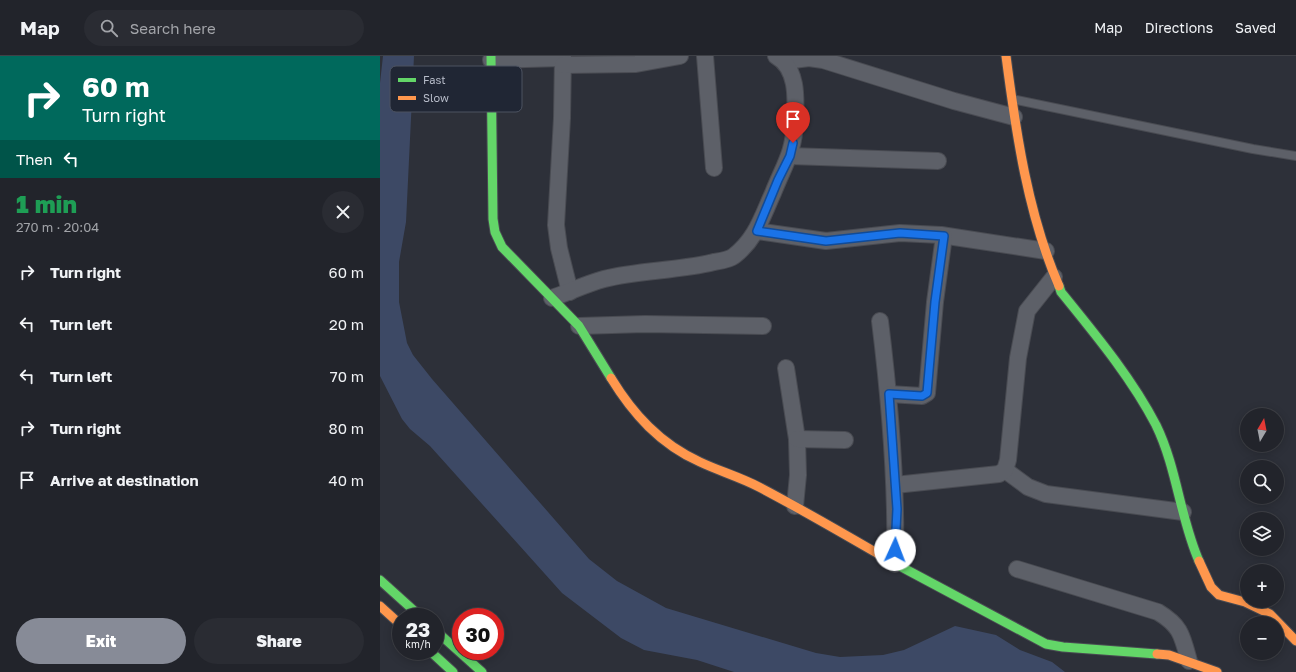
<!DOCTYPE html>
<html lang="en">
<head>
<meta charset="utf-8">
<style>
	:root { --surface:#22242b; --page:#2a2c33; --text:#f1f3f6; --muted:#a2a4a9; --line:#3f4147; --accent:#878b97 }
	body { margin:0; font-family:"Golos Text",sans-serif; background:var(--page); color:var(--text); height:100vh; display:flex; flex-direction:column; font-size:15px; white-space:nowrap }
	* { box-sizing:border-box; margin:0 }
	p { font-size:13px; color:var(--muted) }
	.icon { flex:none; width:22px; height:22px; fill:none; stroke:currentColor; stroke-width:2; stroke-linecap:round; stroke-linejoin:round }
	.map { position:relative; flex:1; overflow:hidden }
	.sheet { display:flex; flex-direction:column; background:var(--surface); width:380px }
	.sheet>* { flex:none }
	.hud { background:#00695c; color:#fff; overflow:hidden }
	.needle { width:26px; rotate:10deg }
	.buttons { position:absolute; left:860px; top:352px; display:grid; gap:8px }
	.buttons a { display:grid; place-items:center; width:44px; height:44px; border-radius:50%; background:var(--surface); box-shadow:0 2px 10px #0003,0 0 0 1px var(--line); font-size:20px }
	.speed { position:absolute; left:12px; top:552px; display:flex; gap:8px; font-size:20px; font-weight:700; text-align:center }
	.speed>* { display:grid; place-content:center; width:52px; height:52px; border-radius:50%; background:var(--surface); box-shadow:0 2px 10px #0003,0 0 0 1px var(--line); line-height:1 }
	.speed small { font-size:10px; font-weight:400 }
	.speed .limit { border:6px solid #d22; background:#fff; color:#111 }
	.pin { position:absolute; display:grid; place-items:center; width:34px; height:34px; color:#fff; margin:-41px -17px; border-radius:50% 50% 50% 0; rotate:-45deg; box-shadow:0 0 4px #0007 }
	.pin .icon { rotate:45deg }
	.me { position:absolute; width:44px; margin:-22px; rotate:2deg; stroke-linejoin:round; filter:drop-shadow(0 0 3px #0008) }
	.turn { display:flex; align-items:center; gap:14px; height:84px; padding:0 16px; font-size:18px }
	.turn .icon { width:52px; height:52px; stroke-width:2.5 }
	.turn b { display:block; font-size:28px; line-height:34px }
	.then { display:flex; align-items:center; height:38px; padding:0 16px; background:#0003; gap:8px; font-size:15px }
	.round { display:grid; place-items:center; flex:none; width:42px; height:42px; border-radius:21px; background:var(--page) }
	.headline { display:flex; align-items:center; justify-content:space-between; height:68px; padding:0 16px }
	h1 { font-size:24px; font-weight:800; line-height:30px; color:#1e9e55 }
	.primary-button { display:flex; gap:8px; margin-top:auto; padding:8px 16px }
	.primary-button a { flex:1; height:46px; border-radius:24px; background:var(--accent); color:#fff; font-size:16px; font-weight:800; line-height:46px; text-align:center }
	.primary-button a+a { background:var(--page); color:var(--text) }
	ul { padding:0; list-style:none }
	li { display:flex; align-items:center; gap:12px; height:52px; padding:0 16px }
	li div { flex:1 }
	li b { display:block; font-size:15px }
	li em { font-style:normal }
	header { display:flex; align-items:center; gap:24px; box-sizing:border-box; height:56px; padding:0 20px; background:var(--surface); border-bottom:1px solid var(--line) }
	header strong { font-size:19px }
	nav { display:flex; gap:22px; margin-inline-start:auto; font-size:14px }
	.search { width:280px; height:36px; background:var(--page); display:flex; align-items:center; gap:10px; box-sizing:border-box; padding:0 14px; border-radius:22px; color:var(--muted); font-size:15px }
	main { display:flex; flex:1; min-height:0 }
	.map>svg:first-child { display:block }
	.water { fill:#3d4965 }
	.lines { fill:none; stroke-linecap:round; stroke-linejoin:round }
	.lane-casing { stroke:#494b52; stroke-width:10 }
	.street-casing { stroke:#494b52; stroke-width:18 }
	.fast-casing { stroke:#494b52; stroke-width:11 }
	.slow-casing { stroke:#494b52; stroke-width:11 }
	.lane { stroke:#5d6068; stroke-width:8 }
	.street { stroke:#5d6068; stroke-width:16 }
	.fast { stroke:#63d668; stroke-width:9 }
	.slow { stroke:#ff974d; stroke-width:9 }
	.route-casing { stroke:#114b97; stroke-width:10 }
	.route { stroke:#1a73e8; stroke-width:7 }
	.key { fill:#202634; stroke:#4d5361; stroke-width:1 }
	.key-label { font-size:11px; fill:#b7bcc9 }
</style>
</head>
<body>
<header>
<strong>Map</strong>
<div class="search"><svg class="icon" aria-label="search" viewBox="0 0 24 24"><circle cx="10" cy="10" r="6"/><path d="M15 15l6 6"/></svg>Search here</div>
<nav><a>Map</a><a>Directions</a><a>Saved</a></nav>
</header>
<main>
<section class="sheet">
<div class="hud">
<div class="turn"><svg class="icon" aria-label="right" viewBox="0 0 24 24"><path d="M7 20v-9h11M14 6l5 5-5 5"/></svg><div><b>60 m</b>Turn right</div></div>
<div class="then">Then<svg class="icon" aria-label="left" viewBox="0 0 24 24"><path d="M17 20v-9H6M10 6l-5 5 5 5"/></svg></div>
</div>
<div class="headline"><div><h1>1 min</h1><p>270 m · 20:04</p></div><a class="round"><svg class="icon" aria-label="close" viewBox="0 0 24 24"><path d="M6 6l12 12M18 6L6 18"/></svg></a></div>
<ul>
<li><svg class="icon" aria-label="right" viewBox="0 0 24 24"><path d="M7 20v-9h11M14 6l5 5-5 5"/></svg><div><b>Turn right</b></div><em>60 m</em></li>
<li><svg class="icon" aria-label="left" viewBox="0 0 24 24"><path d="M17 20v-9H6M10 6l-5 5 5 5"/></svg><div><b>Turn left</b></div><em>20 m</em></li>
<li><svg class="icon" aria-label="left" viewBox="0 0 24 24"><path d="M17 20v-9H6M10 6l-5 5 5 5"/></svg><div><b>Turn left</b></div><em>70 m</em></li>
<li><svg class="icon" aria-label="right" viewBox="0 0 24 24"><path d="M7 20v-9h11M14 6l5 5-5 5"/></svg><div><b>Turn right</b></div><em>80 m</em></li>
<li><svg class="icon" aria-label="arrive" viewBox="0 0 24 24"><path d="M6 21V4h12l-3 4 3 4H6"/></svg><div><b>Arrive at destination</b></div><em>40 m</em></li>
</ul>
<div class="primary-button"><a>Exit</a><a>Share</a></div>
</section>
<div class="map">
<svg width="916" height="616" viewBox="0 0 916 616">
	<rect width="100%" height="100%" fill="#2d3039"/>
	<polygon class="water" points="3,0 34,0 26,166 19,206 19,246 27,287 33,299 52,323 209,503 237,525 286,552 436,597 460,601 503,599 524,594 575,570 616,579 640,594 672,606 685,616 354,616 317,604 264,594 241,582 182,537 50,390 30,373 22,363 0,320 0,27"/>
	<g class="lines">
		<defs>
			<polyline id="lane" points="632,43 873,93 916,100"/>
			<g id="street">
				<polyline points="183,0 182,62 176,169 179,192 190,236"/>
				<polyline points="325,0 334,112"/>
				<polyline points="111,4 183,2"/>
				<polyline points="405,5 429,2 443,4 574,45 634,61"/>
				<polyline points="183,9 256,8 300,0"/>
				<polyline points="410,100 558,105"/>
				<polyline points="377,175 446,185 520,177 561,179 666,195"/>
				<path d="M172 242C189 236 206 228 224 223 259 214 298 215 334 206 340 205 349 204 354 200 376 183 382 161 393 137 404 109 414 97 415 65 416 43 418 12 396 0"/>
				<path d="M500 265C510 346 517 426 515 508"/>
				<polyline points="199,270 265,268 383,270"/>
				<polyline points="406,312 417,383 418,419 415,450"/>
				<polyline points="509,338 542,340 547,337 555,246 564,180"/>
				<polyline points="417,383 465,384"/>
				<polyline points="625,414 648,431 666,438 803,456"/>
				<polyline points="515,429 619,418 625,414 628,404 638,302 647,255 674,221"/>
				<path d="M637 513 778 556C801 570 802 579 809 605"/>
			</g>
			<g id="fast">
				<polyline points="111,0 113,163 115,176 122,191 199,270 231,322"/>
				<path d="M679 230 681 236C715 278 751 321 776 369 797 412 800 462 819 505"/>
				<polyline points="514,507 666,588 683,591 777,598"/>
				<polyline points="0,524 41,561"/>
				<polyline points="55,574 102,616"/>
				<polyline points="50,595 73,616"/>
			</g>
			<g id="slow">
				<path d="M626 0C636 77 648 159 679 230"/>
				<path d="M231 322C253 358 280 388 320 406 339 415 360 421 379 431 425 455 469 481 514 507"/>
				<polyline points="819,505 831,531 839,539 865,546 890,558 916,585"/>
				<polyline points="0,550 21,569"/>
				<polyline points="777,598 789,599 837,616"/>
			</g>
		</defs>
		<use href="#lane" class="lane-casing"/>
		<use href="#street" class="street-casing"/>
		<use href="#fast" class="fast-casing"/>
		<use href="#slow" class="slow-casing"/>
		<use href="#lane" class="lane"/>
		<use href="#street" class="street"/>
		<use href="#fast" class="fast"/>
		<use href="#slow" class="slow"/>
	</g>
	<g class="lines">
		<defs>
			<polyline id="route" points="413,87 410,100 398,124 377,175 446,185 520,177 564,180 555,246 547,337 542,340 509,338 517,453 515,494"/>
		</defs>
		<use href="#route" class="route-casing"/>
		<use href="#route" class="route"/>
	</g>
	<rect x="10" y="10" width="132" height="46" rx="6" class="key"/>
	<rect x="18" y="22" width="18" height="4" fill="#63d668"/>
	<rect x="18" y="40" width="18" height="4" fill="#ff974d"/>
	<g class="key-label">
		<text x="43" y="28">Fast</text>
		<text x="43" y="46">Slow</text>
	</g>
</svg>
<div class="buttons">
<a><svg class="needle" viewBox="-14 -14 28 28"><path d="M0-13l5 13h-10z" fill="#e53935"/><path d="M0 13l5-13h-10z" fill="#a2a4a9"/></svg></a>
<a><svg class="icon" aria-label="search" viewBox="0 0 24 24"><circle cx="10" cy="10" r="6"/><path d="M15 15l6 6"/></svg></a>
<a><svg class="icon" aria-label="layers" viewBox="0 0 24 24"><path d="M12 4l9 5-9 5-9-5zM3 14l9 5 9-5"/></svg></a>
<a>+</a>
<a>−</a>
</div>
<div class="speed"><div>23<small>km/h</small></div><div class="limit">30</div></div>
<div class="pin" style="left:413px;top:87px;background:#d93025"><svg class="icon" aria-label="arrive" viewBox="0 0 24 24"><path d="M6 21V4h12l-3 4 3 4H6"/></svg></div>
<svg class="me" style="left:515px;top:494px" viewBox="-20 -20 40 40"><circle r="19" fill="#fff"/><path d="M0-13L10 11 0 6-10 11z" fill="#1a73e8"/></svg>
</div>
</main>
</body>
</html>
